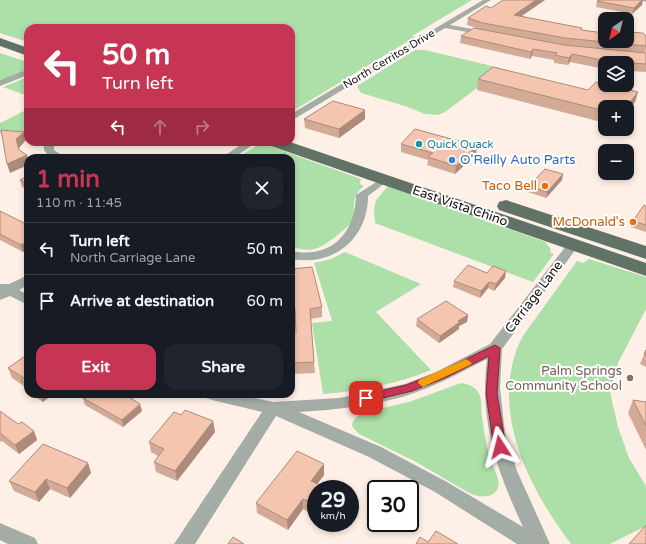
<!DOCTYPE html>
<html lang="en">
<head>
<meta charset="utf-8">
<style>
	:root { --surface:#171b24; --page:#20242c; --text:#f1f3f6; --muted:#9ea1a6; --line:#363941; --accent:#c63654 }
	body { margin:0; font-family:"Varela Round",sans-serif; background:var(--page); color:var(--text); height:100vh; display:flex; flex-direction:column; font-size:15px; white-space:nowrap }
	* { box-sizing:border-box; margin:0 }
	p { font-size:13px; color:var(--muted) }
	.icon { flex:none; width:22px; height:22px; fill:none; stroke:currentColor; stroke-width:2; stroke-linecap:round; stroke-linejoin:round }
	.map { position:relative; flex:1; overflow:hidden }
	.drawer { position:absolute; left:24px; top:154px; width:271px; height:244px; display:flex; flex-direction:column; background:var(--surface); border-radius:12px; box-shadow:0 2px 6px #0003 }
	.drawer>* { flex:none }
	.guide { position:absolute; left:24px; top:24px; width:271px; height:122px; border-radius:12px; box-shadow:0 2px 6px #0003; background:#c63654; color:#fff; overflow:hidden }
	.needle { width:26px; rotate:215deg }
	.fabs { position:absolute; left:598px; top:12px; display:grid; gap:8px }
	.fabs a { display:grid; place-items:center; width:36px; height:36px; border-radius:8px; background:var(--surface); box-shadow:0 2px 6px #0003; font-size:20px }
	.speed { position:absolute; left:307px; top:480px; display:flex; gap:8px; font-size:20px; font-weight:700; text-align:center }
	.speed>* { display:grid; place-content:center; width:52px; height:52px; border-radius:50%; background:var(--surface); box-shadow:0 2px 6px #0003; line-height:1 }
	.speed small { font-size:10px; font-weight:400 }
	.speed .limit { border:2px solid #111; border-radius:6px; background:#fff; color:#111 }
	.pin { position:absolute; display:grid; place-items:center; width:34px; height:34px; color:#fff; margin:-17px; border-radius:8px; box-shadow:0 2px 6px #0006 }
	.me { position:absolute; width:44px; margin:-22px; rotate:351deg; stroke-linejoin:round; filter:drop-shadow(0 0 3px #0008) }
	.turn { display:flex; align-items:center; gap:14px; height:84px; padding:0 12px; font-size:18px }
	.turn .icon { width:52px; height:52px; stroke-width:2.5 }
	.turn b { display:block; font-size:28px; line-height:34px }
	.lanes { display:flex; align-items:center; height:38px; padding:0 12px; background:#0003; justify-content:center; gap:20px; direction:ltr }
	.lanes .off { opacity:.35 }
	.round { display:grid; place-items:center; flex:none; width:42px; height:42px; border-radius:12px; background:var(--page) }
	.head { display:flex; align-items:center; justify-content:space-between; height:68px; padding:0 12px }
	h1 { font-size:24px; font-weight:700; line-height:30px; color:var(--accent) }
	.action { display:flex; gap:8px; margin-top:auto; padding:8px 12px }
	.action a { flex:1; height:46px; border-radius:12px; background:var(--accent); color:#fff; font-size:16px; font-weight:700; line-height:46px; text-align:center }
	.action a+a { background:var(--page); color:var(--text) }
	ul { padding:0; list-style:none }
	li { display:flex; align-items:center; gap:12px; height:52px; padding:0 12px; border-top:1px solid var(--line) }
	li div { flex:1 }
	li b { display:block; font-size:15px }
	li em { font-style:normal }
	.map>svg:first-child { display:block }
	.green { fill:#addfa8 }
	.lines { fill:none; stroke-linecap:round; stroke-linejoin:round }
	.minor { fill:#a3ada6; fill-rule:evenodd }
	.primary { fill:#617367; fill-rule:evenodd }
	.wall { fill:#d3aa96 }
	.shaded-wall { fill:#ac8b7a }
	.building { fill:#f5c6af; stroke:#ac8b7a }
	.route { fill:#c63654; stroke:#812337 }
	.slow { fill:#f59e0b }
	.culture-dot { fill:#0f9aa8; stroke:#fff; stroke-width:1.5 }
	.shop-dot { fill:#3f7fe0; stroke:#fff; stroke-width:1.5 }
	.food-dot { fill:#e8710a; stroke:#fff; stroke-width:1.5 }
	.education-dot { fill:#8d6e63; stroke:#fff; stroke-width:1.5 }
	.labels { text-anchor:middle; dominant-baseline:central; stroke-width:4; stroke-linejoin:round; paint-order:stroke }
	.far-street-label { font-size:11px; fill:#170f0a; stroke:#fff }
	.far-culture-label { font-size:11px; fill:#0d838f; stroke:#fff; text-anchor:start }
	.shop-label { font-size:13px; fill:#366cbe; stroke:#fff; text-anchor:start }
	.food-label { font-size:13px; fill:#c56008; stroke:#fff; text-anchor:end }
	.street-label { font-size:13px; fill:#170f0a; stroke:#fff }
	.education-label { font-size:13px; fill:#785e54; stroke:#fff; text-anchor:end }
</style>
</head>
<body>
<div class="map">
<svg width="646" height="544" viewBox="0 0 646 544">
	<rect width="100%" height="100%" fill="#fef0e6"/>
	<g class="green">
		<polygon points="0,0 472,0 412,36 415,37 291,112 291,28 28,28 28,42 0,33"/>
		<polygon points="415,50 425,50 500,68 501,70 445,112 438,115 425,114 405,106 361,93 357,86"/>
		<polygon points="0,53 28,62 28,69 0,80"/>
		<polygon points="28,77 28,96 3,87"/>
		<polygon points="28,109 28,136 0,133 0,123"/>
		<path d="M261 143 361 179 360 184 364 186C349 198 357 206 352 220 349 226 344 230 339 234 322 247 313 255 291 246V158H237Z"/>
		<polygon points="388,186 545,242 551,249 550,252 554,254 533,282 375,223 374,210 376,200"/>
		<path d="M345 252 421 284 376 312 431 370C397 384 360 391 323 394L312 323 332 321 314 263 331 259Z"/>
		<path d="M589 259 646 277V309L618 363 610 392 618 427 629 458 646 486V526L610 544H571C531 491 493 419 516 351 520 338 530 326 538 315 551 297 564 279 577 261L583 263Z"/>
		<path d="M461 383C469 384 477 387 480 396 482 402 481 411 482 417 484 431 486 445 490 459 493 467 501 481 498 488 493 499 480 497 471 494L416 462 359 434 352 426 353 421 361 413 409 402Z"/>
	</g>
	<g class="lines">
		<g class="minor">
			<polygon points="483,0 491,0 450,25 489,32 489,36 445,28 291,121 291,114"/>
			<polygon points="642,0 646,0 646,2 643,1"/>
			<polygon points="28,69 28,75 0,86 0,80"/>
			<polygon points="44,142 54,142 54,150 66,158 49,157 44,150"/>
			<polygon points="245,142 257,142 233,158 221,158"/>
			<path d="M384 177 389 180 368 196C368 239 333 267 291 259V251C331 259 355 234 356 195Z"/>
			<path d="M573 241 579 245 502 349 500 388 505 433 517 471 550 544H517L435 492 369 457 276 416 195 544H174L262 412 212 400 206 398 204 394H238L273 402 339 398 405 384 436 372 490 344 569 242ZM487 359C479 421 497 471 523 527L447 482 381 447 299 412C335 410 380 405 414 393 440 384 463 371 487 359Z"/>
			<polygon points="28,275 28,285 19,290 28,295 28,305 10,296 0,300 0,284 9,284"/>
			<polygon points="0,523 35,538 38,544 8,544 0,540"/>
		</g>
		<g class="primary">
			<polygon points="0,38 28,48 28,56 0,46"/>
			<polygon points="266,142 290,142 646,263 646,276 268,145"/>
			<polygon points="506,200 646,246 646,259 499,210 497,206 499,202"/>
		</g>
	</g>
	<g class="wall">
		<polygon points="503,0 545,0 521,16 581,30 646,38 646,49 645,53 646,53 646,72 631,71 631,68 627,67 627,63 605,63 605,69 570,62 568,65 554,63 554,60 532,56 530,59 460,43 461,36 480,29 467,25 468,18 491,8"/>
		<polygon points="597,1 642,5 632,14 596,7"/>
		<polygon points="478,79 588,90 638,92 635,102 627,112 627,107 605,107 605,123 477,90"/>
		<polygon points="365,110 365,119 339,138 305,128 304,119"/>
		<polygon points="401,144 476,154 455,174 427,165 428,160 401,152"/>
		<polygon points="563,174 562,180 546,198 528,192 529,186"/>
		<polygon points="28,176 28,189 22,187 20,180"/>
		<polygon points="646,206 646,232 631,227 633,221"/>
		<polygon points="0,211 28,225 28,249 23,252 0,240"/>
		<polygon points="291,269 322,307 322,317 311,319 314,362 315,373 291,374 291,333 296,333 295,318 291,319 291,297 292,298 291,293"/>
		<polygon points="487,273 505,278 494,291 488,288 480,298 453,287 454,281"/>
		<polygon points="468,315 467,322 459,326 459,329 439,343 416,326 417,319"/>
		<polygon points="646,350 646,367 640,364"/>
		<polygon points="28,354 28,392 25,390 24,386 12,378 8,368"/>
		<polygon points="31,394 53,394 43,402"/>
		<polygon points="88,394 131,394 132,399 142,411 123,427 85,405 83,398"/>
		<polygon points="633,400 646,402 646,450 628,413"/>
		<polygon points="0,411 18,424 34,431 37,440 19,454 2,441 0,442"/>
		<polygon points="181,415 213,421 215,432 177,481 156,472 154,462 158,456 151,452 149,442"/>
		<polygon points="88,463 91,473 70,498 50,489 39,502 14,491 9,481"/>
		<polygon points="324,464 324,475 317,484 322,486 322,489 316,489 316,505 310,513 303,509 288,530 257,513 256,503"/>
	</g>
	<g class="shaded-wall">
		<polygon points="536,0 545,0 513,22 514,15"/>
		<polygon points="642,0 643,0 642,5 632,14 634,8"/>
		<polygon points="533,49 532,56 530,59 531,52"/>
		<polygon points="572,54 570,62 568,65 569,58"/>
		<polygon points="638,92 635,102 627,112 627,107 626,107"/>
		<polygon points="365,110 365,119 339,138 339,129"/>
		<polygon points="24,132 26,140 19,148 21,158 27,155 28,158 28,165 10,173 7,164 16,139"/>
		<polygon points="477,146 476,154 455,174 456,166"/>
		<polygon points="563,174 562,180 546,198 547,192"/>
		<polygon points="28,241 28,249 23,252 21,245"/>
		<polygon points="506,271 505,278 494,291 496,284"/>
		<polygon points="489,282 488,288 480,298 481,291"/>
		<polygon points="468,315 467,322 459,326 459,329 439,343 440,336 458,321"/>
		<polygon points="40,394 53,394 43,402"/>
		<polygon points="130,394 131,394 132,400 127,396"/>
		<polygon points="140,404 142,411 123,427 122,420"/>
		<polygon points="213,421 215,432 177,481 175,471"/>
		<polygon points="34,431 37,440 19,454 15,445"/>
		<polygon points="88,463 91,473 70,498 67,488"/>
		<polygon points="324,464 324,475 312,491 311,481"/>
		<polygon points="46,479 50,489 39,502 35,492"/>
		<polygon points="316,494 316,505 310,513 310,502"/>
		<polygon points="303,499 303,509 288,530 287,520"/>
	</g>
	<g class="building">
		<polygon points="503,0 536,0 514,15 582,28 581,30 605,33 605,41 627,41 627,32 643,33 646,36 646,46 565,38 483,23 468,18 486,6 491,8"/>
		<polygon points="599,0 642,0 634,8 597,1"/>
		<polygon points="474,28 564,45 646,53 646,64 633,63 633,60 607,58 607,61 572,54 569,58 555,55 557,53 533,49 531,52 461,36"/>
		<polygon points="493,67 588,90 596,82 605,84 605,85 609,85 638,92 626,107 605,107 605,111 478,79"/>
		<polygon points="333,101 365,110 339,129 304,119"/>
		<polygon points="415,129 477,146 456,166 428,157 433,153 401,144"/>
		<polygon points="1,130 24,132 16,139 19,150 27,155 7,164"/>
		<polygon points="545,169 563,174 547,192 529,186"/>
		<polygon points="28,176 28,184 20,180"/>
		<polygon points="644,205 646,206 646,225 633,221"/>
		<polygon points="0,211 28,225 28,241 21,245 0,234"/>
		<polygon points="468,265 487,273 493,266 506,271 496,284 489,282 481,291 454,281"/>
		<polygon points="312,267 322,307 310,309 314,362 291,363 291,333 296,333 295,308 291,309 291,297 294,298 291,285 291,269"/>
		<polygon points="446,301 468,315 458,321 460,322 440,336 417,319"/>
		<polygon points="646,350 646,355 644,354"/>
		<polygon points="28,354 28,384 21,380 24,378 8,368"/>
		<polygon points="88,394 130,394 127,396 140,404 122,420 83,398"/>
		<polygon points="633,400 646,402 646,426"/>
		<polygon points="185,410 213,421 175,471 154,462 164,449 149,442 174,412 181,415"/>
		<polygon points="0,411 18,424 22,422 34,431 15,445 0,433"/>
		<polygon points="43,444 88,463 67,488 46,479 35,492 9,481"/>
		<polygon points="297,451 324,464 311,481 322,486 320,489 316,489 316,494 310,502 303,499 287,520 256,503"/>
		<polygon points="646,525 646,544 629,544"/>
		<polygon points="436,531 458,544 416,544 420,537 428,542"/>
		<polygon points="233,537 244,544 228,544"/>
	</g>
	<polygon class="route" points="495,345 500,348 497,394 506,447 504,450 496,450 494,447 486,394 489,356 445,378 412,391 366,402 361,398 363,395 406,385 437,373"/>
	<polygon class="slow" points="466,359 472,363 470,365 427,385 423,387 418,383 419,380"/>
	<circle class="culture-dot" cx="419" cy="144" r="4"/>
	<circle class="shop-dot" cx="452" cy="160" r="4"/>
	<g class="food-dot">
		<circle cx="545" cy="186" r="4"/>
		<circle cx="633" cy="222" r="4"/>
	</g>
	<circle class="education-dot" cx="630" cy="378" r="4"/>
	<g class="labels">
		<g class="far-street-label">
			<text transform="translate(389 59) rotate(-31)">North Cerritos Drive</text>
		</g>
		<g class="far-culture-label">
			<text x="427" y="144">Quick Quack</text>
		</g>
		<g class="shop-label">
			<text x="460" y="160">O'Reilly Auto Parts</text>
		</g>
		<g class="food-label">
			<text x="537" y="186">Taco Bell</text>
			<text x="625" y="222">McDonald's</text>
		</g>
		<g class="street-label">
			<text transform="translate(460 206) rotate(19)">East Vista Chino</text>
			<text transform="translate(534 297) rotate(-53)">Carriage Lane</text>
		</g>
		<g class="education-label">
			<text x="622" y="371">Palm Springs<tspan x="622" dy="15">Community School</tspan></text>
		</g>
	</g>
</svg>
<div class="fabs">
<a><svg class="needle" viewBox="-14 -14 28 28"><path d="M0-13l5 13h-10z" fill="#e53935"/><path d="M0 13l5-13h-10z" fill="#9ea1a6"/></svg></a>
<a><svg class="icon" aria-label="layers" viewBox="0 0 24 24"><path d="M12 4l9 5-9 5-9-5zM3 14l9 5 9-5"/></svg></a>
<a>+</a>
<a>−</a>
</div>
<div class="speed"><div>29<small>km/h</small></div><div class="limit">30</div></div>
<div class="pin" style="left:366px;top:398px;background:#d93025"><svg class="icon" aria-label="arrive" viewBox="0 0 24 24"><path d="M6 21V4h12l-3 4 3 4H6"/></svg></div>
<svg class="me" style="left:500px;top:447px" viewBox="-20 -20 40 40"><path d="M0-17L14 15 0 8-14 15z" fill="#c63654" stroke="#fff" stroke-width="4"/></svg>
<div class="guide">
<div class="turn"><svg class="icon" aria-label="left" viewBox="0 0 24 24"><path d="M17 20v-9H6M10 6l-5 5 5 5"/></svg><div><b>50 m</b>Turn left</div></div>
<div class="lanes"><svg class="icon" aria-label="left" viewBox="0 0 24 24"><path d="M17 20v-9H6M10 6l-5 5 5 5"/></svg><svg class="icon off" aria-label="ahead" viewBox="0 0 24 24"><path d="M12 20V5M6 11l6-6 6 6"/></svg><svg class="icon off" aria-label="right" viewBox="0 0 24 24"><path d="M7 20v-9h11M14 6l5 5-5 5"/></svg></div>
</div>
<section class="drawer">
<div class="head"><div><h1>1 min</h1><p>110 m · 11:45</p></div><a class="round"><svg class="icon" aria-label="close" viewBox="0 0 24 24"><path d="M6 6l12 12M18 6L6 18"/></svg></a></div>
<ul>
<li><svg class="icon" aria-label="left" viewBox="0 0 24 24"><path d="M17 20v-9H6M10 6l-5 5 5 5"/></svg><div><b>Turn left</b><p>North Carriage Lane</p></div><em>50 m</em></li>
<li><svg class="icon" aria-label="arrive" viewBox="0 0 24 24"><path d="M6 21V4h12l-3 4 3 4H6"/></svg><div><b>Arrive at destination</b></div><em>60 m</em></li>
</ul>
<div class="action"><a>Exit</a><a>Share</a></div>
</section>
</div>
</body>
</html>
